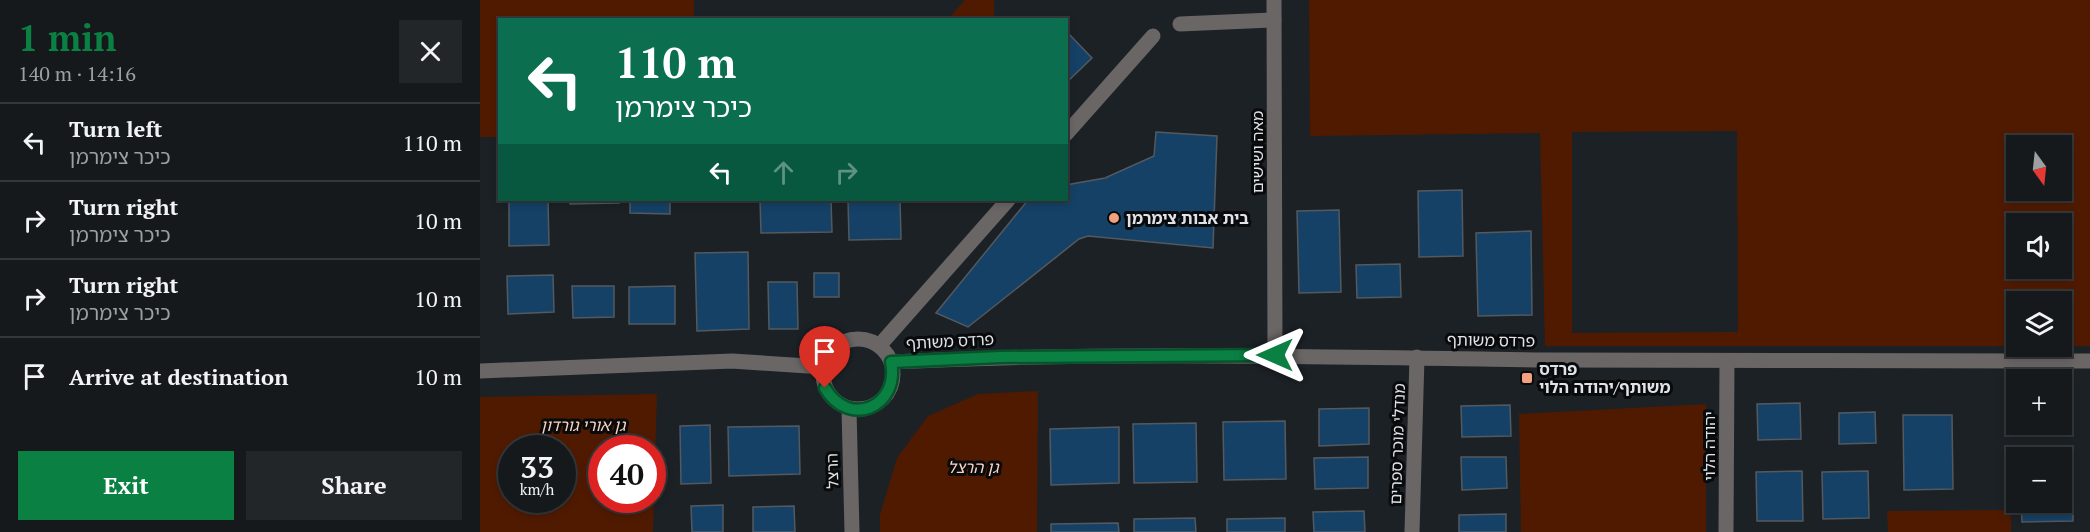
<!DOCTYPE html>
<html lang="en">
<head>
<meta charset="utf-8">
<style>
	:root { --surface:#15191c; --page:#222629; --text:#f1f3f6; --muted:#9da0a3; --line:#34383b; --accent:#0b8043 }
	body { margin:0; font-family:"PT Serif","Noto Sans Hebrew",serif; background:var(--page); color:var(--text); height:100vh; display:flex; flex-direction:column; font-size:22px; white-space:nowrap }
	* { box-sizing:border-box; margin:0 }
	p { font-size:20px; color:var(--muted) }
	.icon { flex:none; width:33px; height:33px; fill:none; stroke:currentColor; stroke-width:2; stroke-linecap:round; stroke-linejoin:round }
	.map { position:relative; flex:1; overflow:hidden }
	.drawer { display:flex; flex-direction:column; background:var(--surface); width:480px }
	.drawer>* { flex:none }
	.top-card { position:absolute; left:18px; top:18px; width:570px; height:183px; border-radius:0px; box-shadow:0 3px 9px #0003,0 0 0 2px var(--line); background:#0b6e4f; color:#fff; overflow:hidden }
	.needle { width:39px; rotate:165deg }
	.buttons { position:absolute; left:1526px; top:135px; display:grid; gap:12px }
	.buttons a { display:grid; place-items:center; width:66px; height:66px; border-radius:0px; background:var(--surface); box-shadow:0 3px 9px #0003,0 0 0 2px var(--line); font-size:30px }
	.speed { position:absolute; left:18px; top:435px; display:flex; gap:12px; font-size:30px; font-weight:700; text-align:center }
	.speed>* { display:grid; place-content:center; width:78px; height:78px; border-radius:50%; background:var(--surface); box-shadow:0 3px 9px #0003,0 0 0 2px var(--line); line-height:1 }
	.speed small { font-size:15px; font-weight:400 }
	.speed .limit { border:9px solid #d22; background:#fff; color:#111 }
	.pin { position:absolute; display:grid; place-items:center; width:51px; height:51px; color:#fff; margin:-62px -26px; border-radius:50% 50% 50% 0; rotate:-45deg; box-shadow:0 0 6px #0007 }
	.pin .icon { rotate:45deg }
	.me { position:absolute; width:66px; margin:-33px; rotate:270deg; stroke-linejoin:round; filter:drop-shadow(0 0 4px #0008) }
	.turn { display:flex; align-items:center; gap:21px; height:126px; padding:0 18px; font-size:27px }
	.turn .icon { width:78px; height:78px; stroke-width:2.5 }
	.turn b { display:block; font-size:42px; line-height:51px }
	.lanes { display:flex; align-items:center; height:57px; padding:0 18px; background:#0003; justify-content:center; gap:30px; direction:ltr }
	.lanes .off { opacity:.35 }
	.round { display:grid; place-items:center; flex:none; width:63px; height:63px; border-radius:0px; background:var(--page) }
	.headline { display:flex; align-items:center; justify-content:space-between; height:102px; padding:0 18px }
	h1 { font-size:36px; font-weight:800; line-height:45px; color:var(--accent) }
	.primary-button { display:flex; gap:12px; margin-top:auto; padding:12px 18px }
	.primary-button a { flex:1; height:69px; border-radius:0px; background:var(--accent); color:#fff; font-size:24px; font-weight:800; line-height:69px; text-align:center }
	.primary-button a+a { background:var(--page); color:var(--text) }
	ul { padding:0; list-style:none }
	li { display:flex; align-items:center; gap:18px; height:78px; padding:0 18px; border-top:2px solid var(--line) }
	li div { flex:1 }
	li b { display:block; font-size:22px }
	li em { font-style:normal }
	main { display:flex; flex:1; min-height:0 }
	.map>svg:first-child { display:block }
	.green { fill:#501a00; fill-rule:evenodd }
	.building { fill:#154167; stroke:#53595f; stroke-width:1.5 }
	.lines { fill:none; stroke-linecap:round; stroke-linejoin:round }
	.minor { stroke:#6a6665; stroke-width:15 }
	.route-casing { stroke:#07532c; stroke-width:15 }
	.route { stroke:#0b8043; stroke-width:10 }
	.poi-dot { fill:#f1a17d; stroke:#080a0c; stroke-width:2 }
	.labels { text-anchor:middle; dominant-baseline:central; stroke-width:6; stroke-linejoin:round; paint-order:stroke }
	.street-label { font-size:16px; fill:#dfe2e6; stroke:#080a0c }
	.poi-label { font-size:16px; font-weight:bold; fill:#dfe2e6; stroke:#080a0c; text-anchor:start }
	.park-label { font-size:16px; font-style:italic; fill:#fad1bf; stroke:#080a0c }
</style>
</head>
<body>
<main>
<section class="drawer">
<div class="headline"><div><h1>1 min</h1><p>140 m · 14:16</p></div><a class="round"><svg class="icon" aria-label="close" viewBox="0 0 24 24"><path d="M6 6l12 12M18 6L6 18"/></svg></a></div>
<ul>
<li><svg class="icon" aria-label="left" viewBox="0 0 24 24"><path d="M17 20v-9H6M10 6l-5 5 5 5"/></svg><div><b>Turn left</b><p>כיכר צימרמן</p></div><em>110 m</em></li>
<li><svg class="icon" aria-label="right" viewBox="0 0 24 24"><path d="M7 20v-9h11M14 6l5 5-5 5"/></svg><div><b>Turn right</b><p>כיכר צימרמן</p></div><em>10 m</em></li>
<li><svg class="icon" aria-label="right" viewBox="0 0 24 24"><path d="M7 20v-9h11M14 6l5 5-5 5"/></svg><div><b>Turn right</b><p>כיכר צימרמן</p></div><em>10 m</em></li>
<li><svg class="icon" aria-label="arrive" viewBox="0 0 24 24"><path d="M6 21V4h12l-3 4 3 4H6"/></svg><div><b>Arrive at destination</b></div><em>10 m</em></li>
</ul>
<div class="primary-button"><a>Exit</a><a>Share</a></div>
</section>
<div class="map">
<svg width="1610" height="532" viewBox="0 0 1610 532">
	<rect width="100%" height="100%" fill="#1c2126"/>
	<g class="green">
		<polygon points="0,0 214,0 214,19 20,20 19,137 0,137"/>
		<polygon points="485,0 514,0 514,19 468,19"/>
		<path d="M829 0H1610V346H1581V302H1536V346H1065L1060 133 830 136ZM1257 131 1258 332 1092 333V132ZM1536 146H1581V190H1536ZM1536 224H1581V268H1536Z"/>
		<polygon points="558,391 557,532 400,532 400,515 417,458 448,416 498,394"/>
		<path d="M177 394 173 532H0V397ZM82 448V500H32V448ZM122 448H172V500H122Z"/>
		<polygon points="1226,404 1226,532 1041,532 1039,414"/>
		<polygon points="1531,510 1531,532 1408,532 1407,511"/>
	</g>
	<g class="building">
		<polygon points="588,33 612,58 586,83 586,35"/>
		<polygon points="676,132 737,136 733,248 608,236 599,239 488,327 456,313 548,200 586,200 586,185 625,178 674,156"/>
		<polygon points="982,190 983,256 939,257 938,191"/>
		<polygon points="29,200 68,200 69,245 29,246"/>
		<polygon points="90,200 139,200 139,203 90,204"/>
		<polygon points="150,200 190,200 190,214 150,213"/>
		<polygon points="280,200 351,200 352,232 281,233"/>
		<polygon points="368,200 420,200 421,239 369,240"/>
		<polygon points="859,210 861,292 819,293 817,211"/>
		<polygon points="1051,231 1052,315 998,316 996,233"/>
		<polygon points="268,252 269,329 217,331 215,253"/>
		<polygon points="920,264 921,297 877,298 876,265"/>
		<rect x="334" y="273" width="25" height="24"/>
		<polygon points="73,275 74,312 28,314 27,276"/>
		<polygon points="288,282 317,282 318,329 289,329"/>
		<polygon points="92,286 134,286 134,317 93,318"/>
		<polygon points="195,286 195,324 149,324 149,287"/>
		<polygon points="1320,403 1321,439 1278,440 1277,404"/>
		<polygon points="1030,405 1031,436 982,437 981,406"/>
		<polygon points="889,408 889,444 839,446 839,409"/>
		<polygon points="1395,412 1396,443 1359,444 1359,413"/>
		<polygon points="1423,415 1472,415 1473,489 1424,490"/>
		<polygon points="805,421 806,479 744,480 743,422"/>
		<polygon points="716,423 717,482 654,483 653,424"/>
		<polygon points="230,425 231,483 201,484 200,426"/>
		<polygon points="319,426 320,474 249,476 248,427"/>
		<polygon points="639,427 639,483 571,485 570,429"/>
		<polygon points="888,457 888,488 835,489 834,458"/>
		<polygon points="981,457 1026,457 1027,488 982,490"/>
		<polygon points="1322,471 1323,521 1277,521 1276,472"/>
		<polygon points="1388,471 1389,518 1343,519 1342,472"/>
		<polygon points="1581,473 1593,473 1593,521 1542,522 1541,502 1581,502"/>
		<polygon points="243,505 243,532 212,532 211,506"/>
		<polygon points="314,506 315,532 273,532 273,507"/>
		<polygon points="884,511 885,532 834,532 833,512"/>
		<polygon points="1026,514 1026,532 979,532 979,515"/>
		<polygon points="715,518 716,532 654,532 654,519"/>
		<polygon points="805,518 805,532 747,532 747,519"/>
		<polygon points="638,523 639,532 571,532 571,524"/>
	</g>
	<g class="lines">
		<g class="minor">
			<polyline points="794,0 795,355"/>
			<polyline points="700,24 794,20"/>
			<polyline points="586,134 673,36"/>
			<circle cx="378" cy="374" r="35"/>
			<polyline points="399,346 528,200"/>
			<path d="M411 362C630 351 849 357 1068 360 1249 362 1429 359 1610 361"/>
			<polyline points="0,371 252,361 343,367"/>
			<polyline points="369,409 372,532"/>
			<polyline points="932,532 937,357"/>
			<polyline points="1246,532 1247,361"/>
		</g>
	</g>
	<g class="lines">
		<defs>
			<path id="route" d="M345 388C369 429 420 407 411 362L520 357 795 355"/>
		</defs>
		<use href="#route" class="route-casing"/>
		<use href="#route" class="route"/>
	</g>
	<g class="poi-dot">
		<circle cx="634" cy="218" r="6"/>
		<rect x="1041" y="372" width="12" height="12" rx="3"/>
	</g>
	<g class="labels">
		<g class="street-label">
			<text transform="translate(777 152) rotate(-90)">מאה ושישים</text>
			<text transform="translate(1011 340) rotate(1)">פרדס משותף</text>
			<text transform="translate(470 341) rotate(-3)">פרדס משותף</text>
			<text transform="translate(917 444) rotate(-88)">מנדלי מוכר ספרים</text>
			<text transform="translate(1229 446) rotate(-90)">יהודה הלוי</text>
			<text transform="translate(352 471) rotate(-92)">הרצל</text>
		</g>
		<g class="poi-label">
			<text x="646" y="218">בית אבות צימרמן</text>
			<text x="1059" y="369">פרדס<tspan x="1059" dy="18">משותף/יהודה הלוי</tspan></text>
		</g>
		<g class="park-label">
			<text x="103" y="425">גן אורי גורדון</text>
			<text x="493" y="467">גן הרצל</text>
		</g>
	</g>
</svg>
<div class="buttons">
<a><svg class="needle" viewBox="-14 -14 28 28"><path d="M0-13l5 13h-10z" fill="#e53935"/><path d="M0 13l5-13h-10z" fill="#9da0a3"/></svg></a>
<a><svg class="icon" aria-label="sound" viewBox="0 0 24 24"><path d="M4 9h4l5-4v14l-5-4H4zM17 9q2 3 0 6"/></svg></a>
<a><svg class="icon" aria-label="layers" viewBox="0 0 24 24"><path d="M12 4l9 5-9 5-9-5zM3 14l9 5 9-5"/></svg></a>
<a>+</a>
<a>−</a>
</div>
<div class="speed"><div>33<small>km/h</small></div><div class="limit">40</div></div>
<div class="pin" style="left:345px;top:388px;background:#d93025"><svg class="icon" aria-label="arrive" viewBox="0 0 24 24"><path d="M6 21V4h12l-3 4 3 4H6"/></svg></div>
<svg class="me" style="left:795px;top:355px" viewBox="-20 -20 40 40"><path d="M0-17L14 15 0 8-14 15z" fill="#0b8043" stroke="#fff" stroke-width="4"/></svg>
<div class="top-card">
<div class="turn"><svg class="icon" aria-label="left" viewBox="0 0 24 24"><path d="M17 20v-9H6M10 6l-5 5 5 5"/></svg><div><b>110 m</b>כיכר צימרמן</div></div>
<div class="lanes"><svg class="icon" aria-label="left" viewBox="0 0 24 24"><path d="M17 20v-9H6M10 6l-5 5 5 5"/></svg><svg class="icon off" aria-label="ahead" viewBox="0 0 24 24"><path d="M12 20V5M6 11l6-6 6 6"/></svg><svg class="icon off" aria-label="right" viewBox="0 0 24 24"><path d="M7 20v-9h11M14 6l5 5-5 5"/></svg></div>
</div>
</div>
</main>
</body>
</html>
